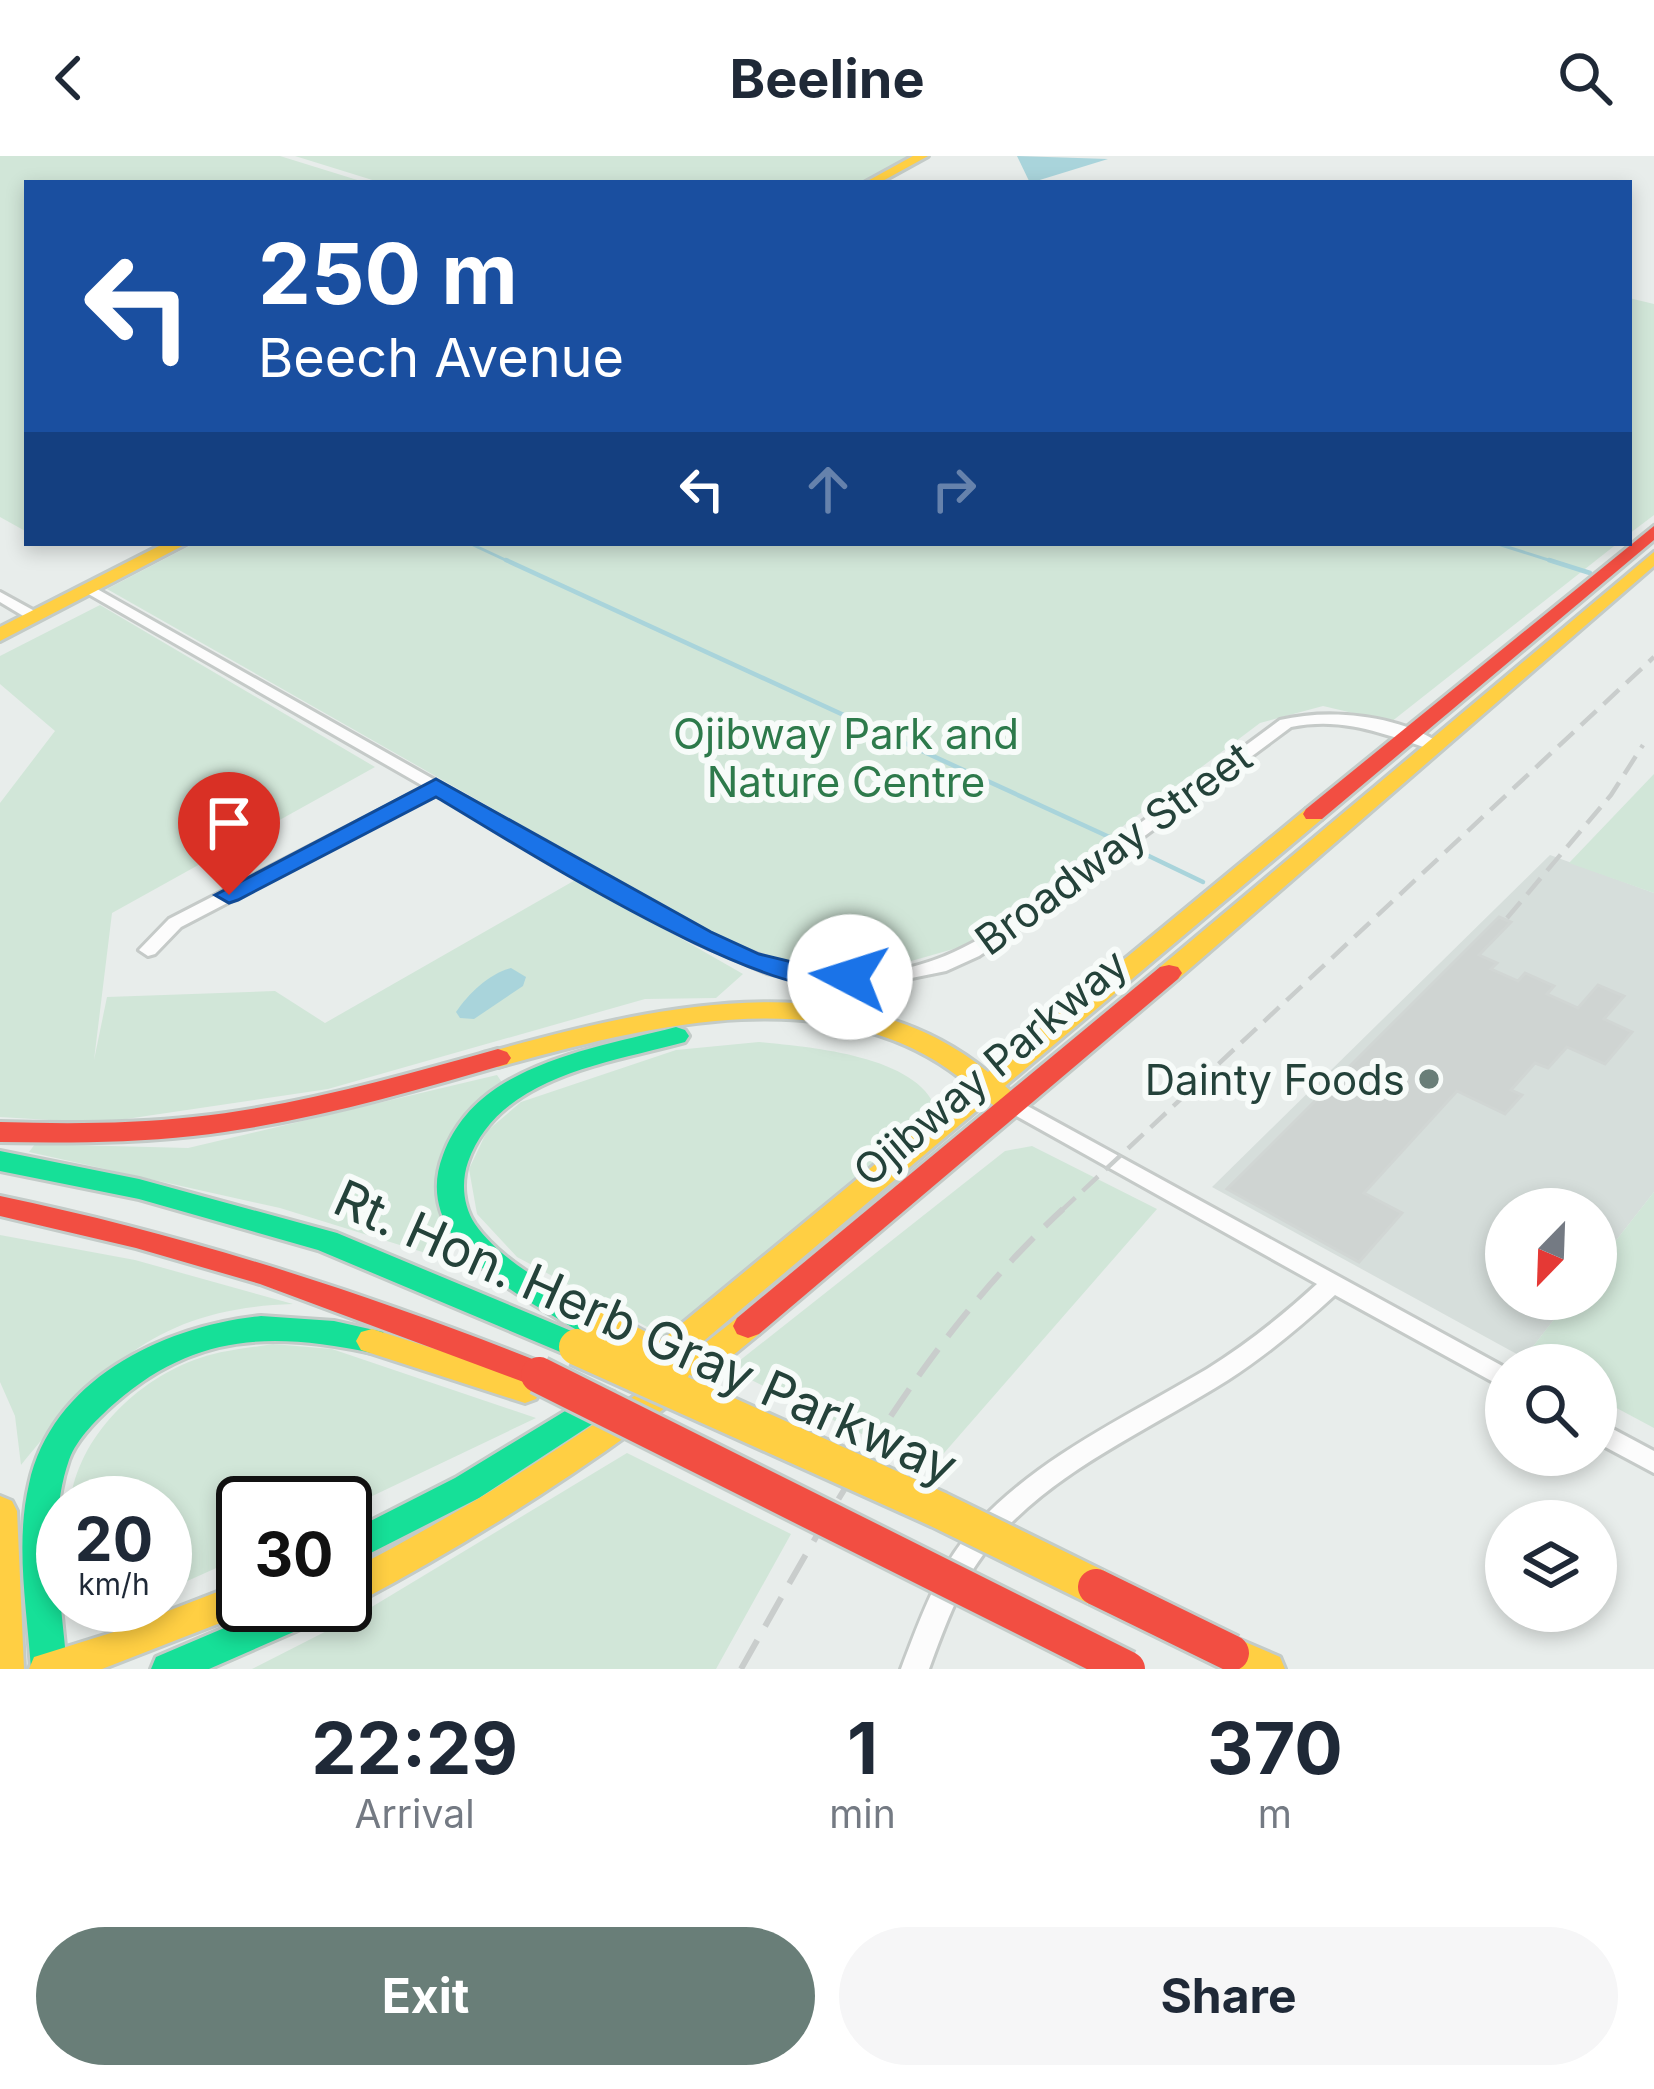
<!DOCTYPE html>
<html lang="en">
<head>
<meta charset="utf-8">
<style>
	:root { --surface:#fff; --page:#f6f6f7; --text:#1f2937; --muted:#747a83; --accent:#697e78 }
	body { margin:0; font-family:Inter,sans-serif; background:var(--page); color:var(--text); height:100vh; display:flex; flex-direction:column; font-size:45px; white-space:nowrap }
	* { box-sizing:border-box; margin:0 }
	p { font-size:39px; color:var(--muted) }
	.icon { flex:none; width:66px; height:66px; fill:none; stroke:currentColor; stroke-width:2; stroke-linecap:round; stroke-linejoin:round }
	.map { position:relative; height:1513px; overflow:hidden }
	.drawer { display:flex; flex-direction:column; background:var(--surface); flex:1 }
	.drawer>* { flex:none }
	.guide { position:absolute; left:24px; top:24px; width:1608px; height:366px; border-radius:0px; box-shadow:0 6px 18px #0003; background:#1a4fa0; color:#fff; overflow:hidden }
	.needle { width:78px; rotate:203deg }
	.controls { position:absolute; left:1485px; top:1032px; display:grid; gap:24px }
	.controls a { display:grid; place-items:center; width:132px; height:132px; border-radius:50%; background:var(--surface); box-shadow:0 6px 18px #0003; font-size:60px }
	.speed { position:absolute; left:36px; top:1320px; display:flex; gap:24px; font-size:60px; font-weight:700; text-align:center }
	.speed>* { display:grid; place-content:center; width:156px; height:156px; border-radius:50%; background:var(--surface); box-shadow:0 6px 18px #0003; line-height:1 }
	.speed small { font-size:30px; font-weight:400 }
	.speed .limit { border:6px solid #111; border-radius:18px; background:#fff; color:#111 }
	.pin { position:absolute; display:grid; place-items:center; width:102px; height:102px; color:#fff; margin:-123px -51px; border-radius:50% 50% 50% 0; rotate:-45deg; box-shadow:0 0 12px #0007 }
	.pin .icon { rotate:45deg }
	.me { position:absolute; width:132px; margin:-66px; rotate:275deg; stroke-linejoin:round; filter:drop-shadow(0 0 9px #0008) }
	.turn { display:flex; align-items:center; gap:42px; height:252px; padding:0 36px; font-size:54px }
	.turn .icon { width:156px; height:156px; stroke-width:2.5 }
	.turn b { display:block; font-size:84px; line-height:102px }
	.lanes { display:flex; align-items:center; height:114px; padding:0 36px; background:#0003; justify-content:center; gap:60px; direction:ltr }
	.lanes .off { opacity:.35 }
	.eta { display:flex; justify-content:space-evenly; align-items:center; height:204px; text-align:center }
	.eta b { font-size:72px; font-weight:700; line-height:84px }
	.cta { display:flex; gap:24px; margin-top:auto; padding:24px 36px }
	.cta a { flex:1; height:138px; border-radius:72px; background:var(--accent); color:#fff; font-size:48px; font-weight:700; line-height:138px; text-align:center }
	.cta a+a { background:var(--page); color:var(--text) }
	header { display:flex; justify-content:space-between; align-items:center; height:156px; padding:0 36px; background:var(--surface); font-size:54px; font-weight:700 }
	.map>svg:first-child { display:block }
	.built { fill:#d6dedb }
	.green { fill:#d1e6d8 }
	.water { fill:#a9d4db }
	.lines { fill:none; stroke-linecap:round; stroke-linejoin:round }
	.stream-far1 { stroke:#a9d4db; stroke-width:3 }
	.stream { stroke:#a9d4db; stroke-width:4.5 }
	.building { fill:#cfd4d2; stroke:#d1d6d4; stroke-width:3 }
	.street-casing { stroke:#c5cac8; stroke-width:6 }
	.fast-casing { stroke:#c3cbc8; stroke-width:6 }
	.slow-casing { stroke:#c3cbc8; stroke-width:6 }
	.jam-casing { stroke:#c3cbc8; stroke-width:6 }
	.street { fill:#fcfcfc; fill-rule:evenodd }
	.fast { fill:#16e098; fill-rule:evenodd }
	.slow { fill:#ffcf43; fill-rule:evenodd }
	.jam { fill:#f24e42; fill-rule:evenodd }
	.rail-far1 { stroke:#c9cdcc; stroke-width:4.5; stroke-dasharray:21 10; stroke-linecap:butt }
	.rail { stroke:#c9cdcc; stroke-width:6; stroke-dasharray:33 16; stroke-linecap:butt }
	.slow-bridge-casing { stroke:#c3ccc9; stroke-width:42; stroke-linecap:butt }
	.jam-bridge-casing { stroke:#c3ccc9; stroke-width:42; stroke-linecap:butt }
	.slow-bridge { stroke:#ffcf43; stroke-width:36 }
	.jam-bridge { stroke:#f24e42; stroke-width:36 }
	.route { fill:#1a73e8; stroke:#114b97; stroke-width:3 }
	.poi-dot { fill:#697e78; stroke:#f7fbf9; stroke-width:4.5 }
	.labels { text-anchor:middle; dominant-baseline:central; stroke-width:12; stroke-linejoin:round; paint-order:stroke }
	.park-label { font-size:42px; fill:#2d7a4b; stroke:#f7fbf9 }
	.street-label { font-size:42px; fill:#24423a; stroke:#f7fbf9 }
	.poi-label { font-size:42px; fill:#24423a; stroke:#f7fbf9; text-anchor:end }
	.near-street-label { font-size:51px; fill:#24423a; stroke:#f7fbf9 }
</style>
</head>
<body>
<header><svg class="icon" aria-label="back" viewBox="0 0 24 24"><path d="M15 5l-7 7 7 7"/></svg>Beeline<svg class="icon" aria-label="search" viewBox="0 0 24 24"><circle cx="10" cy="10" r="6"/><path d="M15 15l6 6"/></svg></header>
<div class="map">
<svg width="1654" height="1513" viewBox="0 0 1654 1513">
	<rect width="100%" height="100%" fill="#e8edeb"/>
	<polygon class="built" points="1550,699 1654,737 1654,1036 1596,1110 1596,1053 1506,1053 1506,1143 1570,1143 1524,1202 1212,1031"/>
	<g class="green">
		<polygon points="0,0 280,0 367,27 27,27 27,376 0,361"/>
		<polygon points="295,0 920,0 869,27 382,27"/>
		<polygon points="1629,142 1654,148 1654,359 1629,378"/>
		<polygon points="195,387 1618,387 1391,566 1323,550 1260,567 964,790 862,819 762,806 107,433"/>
		<polygon points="100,449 375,611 112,757 94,904 107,841 275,835 325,867 577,723 743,818 716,842 645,843 328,933 99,967 0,961 0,647 55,575 0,528 0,500"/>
		<polygon points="1654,618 1654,737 1569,707"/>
		<path d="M759 886C808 891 917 899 936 953L920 975 664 1180 517 1101 477 1058 469 1013 487 975 521 946 676 894Z"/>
		<path d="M497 919 503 928C448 989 417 1000 449 1086L429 1098 280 1052 29 996 35 988 188 992Z"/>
		<polygon points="1032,990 1157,1053 931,1312 729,1213 1005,995"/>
		<polygon points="1654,1036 1654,1272 1596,1241 1596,1209 1537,1209 1524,1202 1570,1143 1596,1143 1596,1110"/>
		<path d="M0 1079 135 1104 293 1148C158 1152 102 1210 21 1309L15 1260 0 1226Z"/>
		<path d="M273 1188 332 1193 536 1262 345 1353V1347H243V1400L165 1435V1347H70C78 1281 137 1223 200 1202 223 1194 250 1192 273 1188Z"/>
		<polygon points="627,1297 791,1378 716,1513 252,1513 360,1458"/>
	</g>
	<g class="water">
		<polygon points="1017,0 1108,3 1030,27"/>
		<path d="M511 812 526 821 523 830 474 863 460 862 456 856C468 838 490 817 511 812Z"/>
	</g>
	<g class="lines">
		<g class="stream-far1">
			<polyline points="469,387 512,407"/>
			<polyline points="1495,387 1558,407"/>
		</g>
		<g class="stream">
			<polyline points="506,404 1118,685"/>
			<polyline points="1549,404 1590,417"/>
			<polyline points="1128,690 1203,726"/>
		</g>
	</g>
	<polygon class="building" points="1499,761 1511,766 1479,799 1497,807 1491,813 1518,825 1525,817 1554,830 1547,838 1578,852 1598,829 1624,840 1604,863 1632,876 1605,908 1567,891 1548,912 1535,907 1511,934 1522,939 1505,958 1457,935 1364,1037 1402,1057 1359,1106 1227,1033"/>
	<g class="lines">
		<defs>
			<g id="street">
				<path d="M90 429 707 778C769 804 814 823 883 816 970 807 1037 743 1104 694 1163 650 1222 607 1280 564 1331 552 1401 559 1444 590L1436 595C1386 579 1345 560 1291 571L1029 766 979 800 946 815 882 828 817 827 767 817 695 786 436 638 181 771 155 798 148 800 139 794 169 763 425 631 85 436V430Z"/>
				<polygon points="0,436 40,458 42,461 35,465 30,464 0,446"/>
				<path d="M1011 941 1506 1212V1233L1335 1139C1301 1170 1267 1199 1228 1224 1149 1274 1058 1312 995 1384 962 1421 946 1467 929 1513H901C921 1461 939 1408 978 1367 1042 1299 1128 1260 1207 1213 1247 1188 1282 1160 1317 1128L1004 953 1001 948 1004 943Z"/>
				<polygon points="1596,1264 1654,1295 1654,1317 1596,1286"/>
			</g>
			<g id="fast">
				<path d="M676 871 685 874 689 880 685 886C609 907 498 920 468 1006 461 1026 463 1050 475 1068 506 1112 566 1138 611 1163L615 1172 611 1181 600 1184C580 1178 561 1164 543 1154 488 1121 415 1072 443 999 454 969 474 946 501 929 553 897 618 886 676 871Z"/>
				<polygon points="0,995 139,1023 337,1077 588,1182 593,1191 588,1200 577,1203 318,1094 139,1043 0,1015"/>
				<path d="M261 1160 334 1165 383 1176 388 1185 383 1194 372 1197C272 1176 195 1177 115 1247 98 1262 77 1282 69 1304 46 1370 62 1445 67 1513H31C27 1452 15 1388 29 1328 52 1223 164 1170 261 1160Z"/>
				<polygon points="603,1232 614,1236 619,1245 614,1254 479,1342 345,1410 345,1378 455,1322"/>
				<polygon points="278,1449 335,1449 330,1460 209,1513 151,1513 156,1501"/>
			</g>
			<g id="slow">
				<polygon points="913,0 928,0 879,27 864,27"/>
				<polygon points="165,387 188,387 0,485 0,471"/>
				<polygon points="1654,396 1654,410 1178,823 1160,823 1156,817 1160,811"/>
				<path d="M1314 651 1322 653 1325 658 1322 663 1005 930 1025 948 1021 955H1001L988 945 667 1216 656 1219 645 1216 640 1207 645 1198 970 930C840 818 647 870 498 911L489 908 485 902 489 896C644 853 849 801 988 916L1306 653Z"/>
				<path d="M748 1158 759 1162 763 1170 759 1178C634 1282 501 1370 358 1446L345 1451 340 1449H345V1417C485 1345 615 1260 737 1162Z"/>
				<polygon points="372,1173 536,1225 541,1234 536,1243 525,1247 361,1194 356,1185 361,1176"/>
				<polygon points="0,1340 12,1345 17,1355 24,1513 0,1513"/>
				<polygon points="243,1426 243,1449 257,1449 256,1453 102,1513 29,1513 34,1501 114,1476"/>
				<polygon points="1231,1480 1280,1501 1285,1513 1228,1513 1218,1509 1213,1497 1218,1485"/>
			</g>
			<g id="jam">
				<polygon points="1654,370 1654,384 1322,663 1306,663 1303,658 1306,653"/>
				<polygon points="1169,809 1178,811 1182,817 1178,823 759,1178 748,1182 737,1178 733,1170 737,1162 1160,811"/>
				<path d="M498 893 507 896 511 902 507 908C404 938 300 968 193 980 129 987 65 987 0 986V966C65 968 129 968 193 961 297 950 397 921 498 893Z"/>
				<path d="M0 1040C186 1079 364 1136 540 1206L545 1215 540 1224 529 1228 260 1128 136 1092 0 1060Z"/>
			</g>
		</defs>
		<use href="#street" class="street-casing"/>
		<use href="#fast" class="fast-casing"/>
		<use href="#slow" class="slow-casing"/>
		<use href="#jam" class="jam-casing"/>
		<use href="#street" class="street"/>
		<use href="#fast" class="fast"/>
		<use href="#slow" class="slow"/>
		<use href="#jam" class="jam"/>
		<g class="rail-far1">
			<polyline points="1507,762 1611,639 1643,589"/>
			<polyline points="1060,1056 1654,501"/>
		</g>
		<path class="rail" d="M741 1513C834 1348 923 1183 1063 1053"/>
		<defs>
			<g id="slow-bridge">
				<polyline points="600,1172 673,1211"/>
				<polyline points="577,1191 939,1354 1096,1431"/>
			</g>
			<g id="jam-bridge">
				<polyline points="539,1219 1127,1513"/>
				<polyline points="1096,1431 1231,1497"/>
			</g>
		</defs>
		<use href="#slow-bridge" class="slow-bridge-casing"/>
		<use href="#jam-bridge" class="jam-bridge-casing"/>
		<use href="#slow-bridge" class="slow-bridge"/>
		<use href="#jam-bridge" class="jam-bridge"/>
	</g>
	<path class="route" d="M436 623 711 776 759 798 817 812H850L864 821C813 881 495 675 436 641L238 744 229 747 215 739Z"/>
	<circle class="poi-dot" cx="1429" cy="923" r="12"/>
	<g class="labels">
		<g class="park-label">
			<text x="846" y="577">Ojibway Park and<tspan x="846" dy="48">Nature Centre</tspan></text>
		</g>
		<g class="street-label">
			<text transform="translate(1113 692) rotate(-36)">Broadway Street</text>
			<text transform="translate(990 911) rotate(-40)">Ojibway Parkway</text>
		</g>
		<g class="poi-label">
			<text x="1405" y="923">Dainty Foods</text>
		</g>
		<g class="near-street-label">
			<text transform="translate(646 1176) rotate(24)">Rt. Hon. Herb Gray Parkway</text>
		</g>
	</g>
</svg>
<div class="controls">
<a><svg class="needle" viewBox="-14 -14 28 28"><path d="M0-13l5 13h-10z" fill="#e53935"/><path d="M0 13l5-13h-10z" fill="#747a83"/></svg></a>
<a><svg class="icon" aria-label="search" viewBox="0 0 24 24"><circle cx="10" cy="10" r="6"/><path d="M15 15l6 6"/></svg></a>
<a><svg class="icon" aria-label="layers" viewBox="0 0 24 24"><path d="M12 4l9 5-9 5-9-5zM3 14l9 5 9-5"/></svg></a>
</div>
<div class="speed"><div>20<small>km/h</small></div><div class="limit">30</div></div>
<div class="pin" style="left:229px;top:739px;background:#d93025"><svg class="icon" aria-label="arrive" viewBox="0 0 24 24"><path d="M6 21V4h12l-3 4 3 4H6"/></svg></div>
<svg class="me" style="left:850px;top:821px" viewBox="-20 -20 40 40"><circle r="19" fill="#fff"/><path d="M0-13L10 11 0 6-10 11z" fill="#1a73e8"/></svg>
<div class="guide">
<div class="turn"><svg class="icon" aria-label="left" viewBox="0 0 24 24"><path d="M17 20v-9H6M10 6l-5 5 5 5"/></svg><div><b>250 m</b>Beech Avenue</div></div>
<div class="lanes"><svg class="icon" aria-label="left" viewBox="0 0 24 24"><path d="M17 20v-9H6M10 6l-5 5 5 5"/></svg><svg class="icon off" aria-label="ahead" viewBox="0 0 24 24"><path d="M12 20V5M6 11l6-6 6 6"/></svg><svg class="icon off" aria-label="right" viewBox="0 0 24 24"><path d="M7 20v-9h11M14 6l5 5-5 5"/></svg></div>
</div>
</div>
<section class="drawer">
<div class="eta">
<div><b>22:29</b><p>Arrival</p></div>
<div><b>1</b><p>min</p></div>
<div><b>370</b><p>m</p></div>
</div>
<div class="cta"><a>Exit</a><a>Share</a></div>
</section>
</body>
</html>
